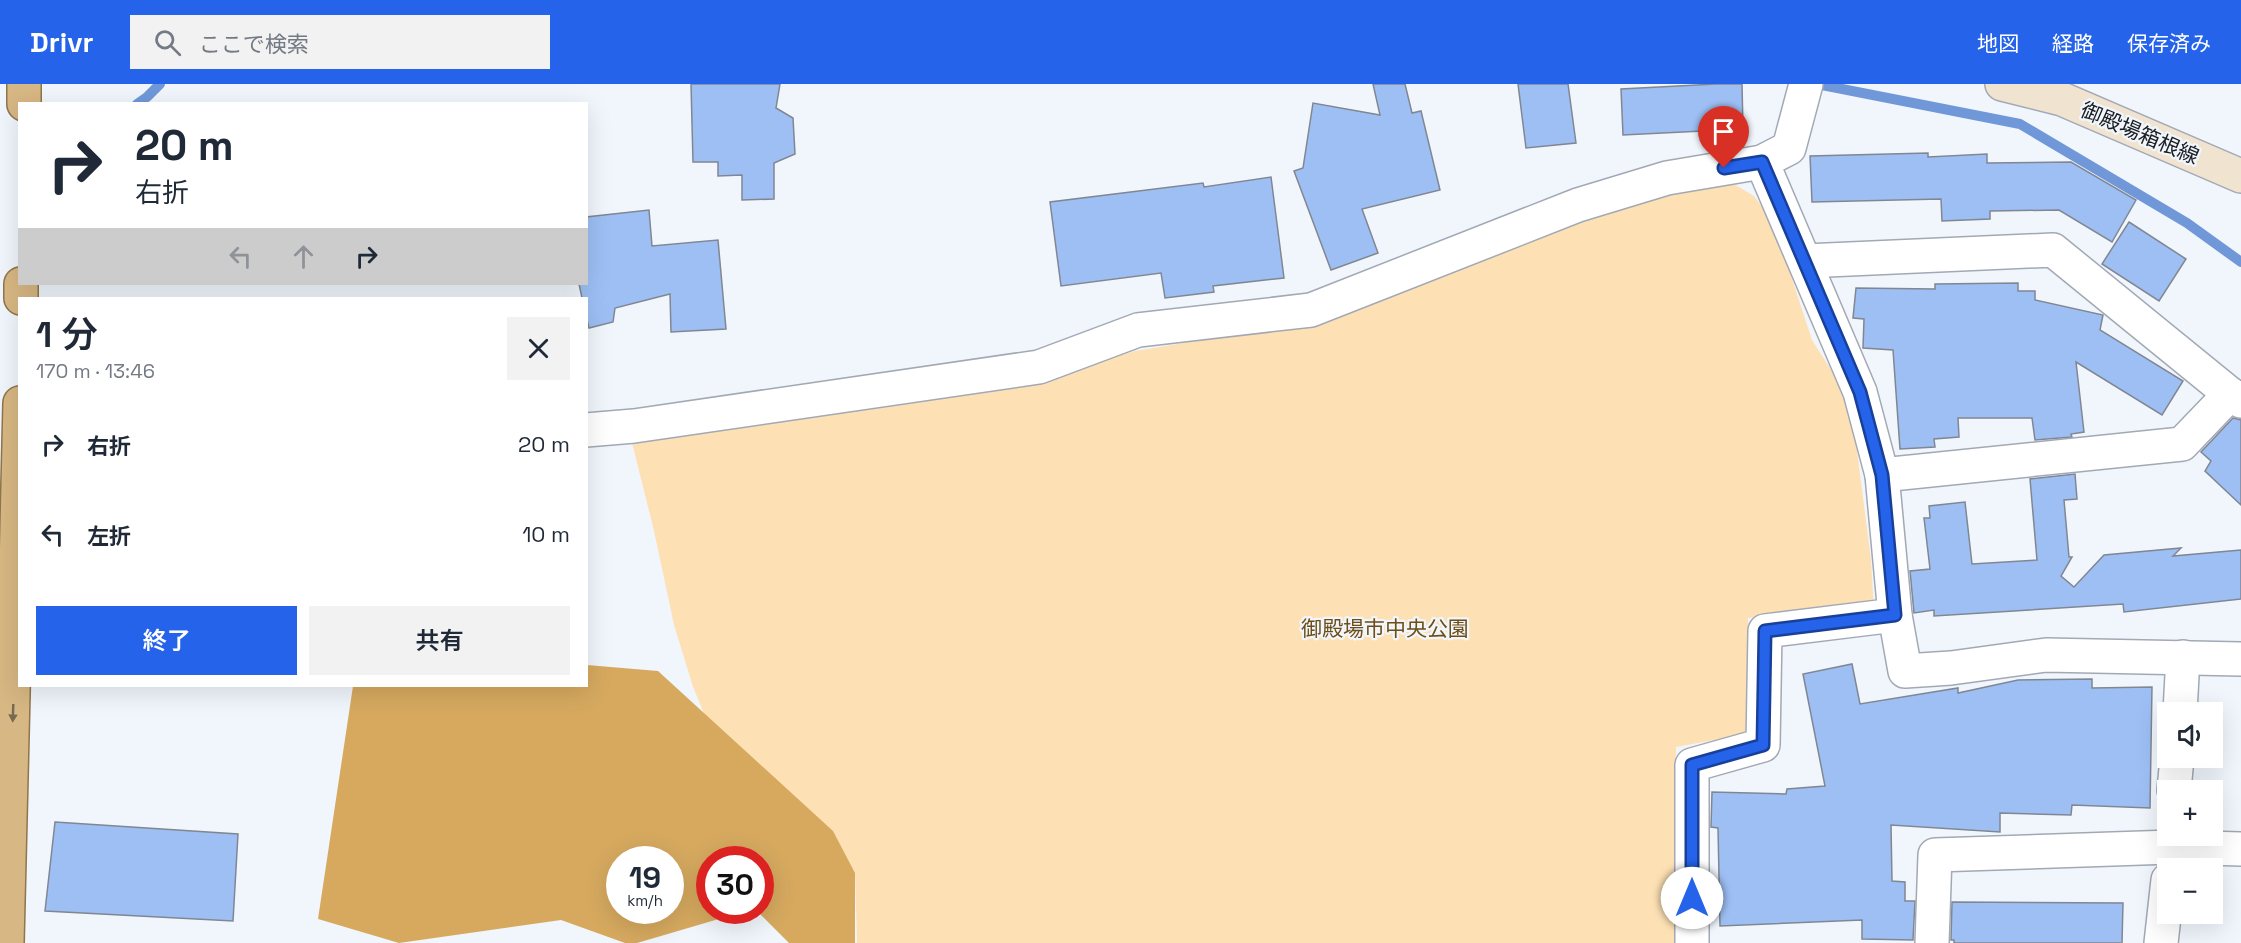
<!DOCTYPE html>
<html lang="ja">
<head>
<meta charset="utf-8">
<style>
	:root { --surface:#fff; --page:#f2f2f3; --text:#1f2937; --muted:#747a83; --accent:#2563eb }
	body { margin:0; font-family:"Space Grotesk","Noto Sans JP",sans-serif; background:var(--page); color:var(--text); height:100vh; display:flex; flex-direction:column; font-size:22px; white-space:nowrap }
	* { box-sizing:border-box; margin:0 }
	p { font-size:20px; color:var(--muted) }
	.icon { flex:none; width:33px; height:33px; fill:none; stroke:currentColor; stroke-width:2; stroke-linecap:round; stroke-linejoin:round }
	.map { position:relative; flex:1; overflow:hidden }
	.side { position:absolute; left:18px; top:213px; width:570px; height:390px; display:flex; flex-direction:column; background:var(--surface); border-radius:0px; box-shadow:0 6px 24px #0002 }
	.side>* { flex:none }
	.guide { position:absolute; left:18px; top:18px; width:570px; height:183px; border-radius:0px; box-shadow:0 6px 24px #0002; background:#fff; color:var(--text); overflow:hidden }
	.fabs { position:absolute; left:2157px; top:618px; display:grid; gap:12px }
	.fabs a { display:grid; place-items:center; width:66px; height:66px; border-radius:0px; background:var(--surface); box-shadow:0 6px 24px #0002; font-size:30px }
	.speed { position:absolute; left:606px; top:762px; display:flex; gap:12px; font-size:30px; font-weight:700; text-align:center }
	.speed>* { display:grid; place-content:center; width:78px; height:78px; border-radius:50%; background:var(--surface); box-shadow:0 6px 24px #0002; line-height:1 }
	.speed small { font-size:15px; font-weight:400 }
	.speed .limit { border:9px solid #d22; background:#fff; color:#111 }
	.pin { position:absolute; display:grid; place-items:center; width:51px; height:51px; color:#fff; margin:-62px -26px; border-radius:50% 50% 50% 0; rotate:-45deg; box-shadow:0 0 6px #0007 }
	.pin .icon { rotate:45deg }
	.me { position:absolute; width:66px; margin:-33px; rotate:0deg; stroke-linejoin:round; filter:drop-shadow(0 0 4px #0008) }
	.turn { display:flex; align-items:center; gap:21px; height:126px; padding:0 18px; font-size:27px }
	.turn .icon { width:78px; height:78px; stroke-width:2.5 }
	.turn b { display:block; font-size:42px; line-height:51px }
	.lanes { display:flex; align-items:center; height:57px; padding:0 18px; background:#0003; justify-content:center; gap:30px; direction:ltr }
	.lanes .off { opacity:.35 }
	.round { display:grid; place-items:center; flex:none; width:63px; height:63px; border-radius:0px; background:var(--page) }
	.headline { display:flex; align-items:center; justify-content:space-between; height:102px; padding:0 18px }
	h1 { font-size:36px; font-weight:600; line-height:45px }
	.cta { display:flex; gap:12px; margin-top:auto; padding:12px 18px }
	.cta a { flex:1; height:69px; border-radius:0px; background:var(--accent); color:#fff; font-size:24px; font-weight:600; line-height:69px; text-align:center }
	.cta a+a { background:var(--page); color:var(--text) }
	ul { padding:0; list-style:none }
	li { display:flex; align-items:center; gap:18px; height:90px; padding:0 18px }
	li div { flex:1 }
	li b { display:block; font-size:22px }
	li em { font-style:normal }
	header { display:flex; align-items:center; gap:36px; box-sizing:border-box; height:84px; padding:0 30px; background:var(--accent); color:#fff }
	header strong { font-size:28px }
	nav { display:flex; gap:33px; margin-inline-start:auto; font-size:21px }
	.search { width:420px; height:54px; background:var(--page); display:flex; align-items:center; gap:15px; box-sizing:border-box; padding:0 21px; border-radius:0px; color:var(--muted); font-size:22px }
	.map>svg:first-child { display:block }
	.green { fill:#fde1b5 }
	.forest { fill:#d6a95f; fill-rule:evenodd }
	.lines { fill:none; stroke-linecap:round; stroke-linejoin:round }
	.stream { stroke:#7098d9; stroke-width:10 }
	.building { fill:#9dbff4; stroke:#808792; stroke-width:1.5 }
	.minor-casing { stroke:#a2a9b5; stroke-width:36 }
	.secondary-casing { stroke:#a2a9b5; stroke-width:36 }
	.trunk-casing { stroke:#8e754c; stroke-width:36 }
	.minor { stroke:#fff; stroke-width:33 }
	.secondary { stroke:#f0e4d0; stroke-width:33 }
	.trunk { stroke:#d7b783; stroke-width:33 }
	.oneway { fill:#786a52 }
	.route-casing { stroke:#184099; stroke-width:15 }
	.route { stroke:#2563eb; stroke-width:10 }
	.labels { text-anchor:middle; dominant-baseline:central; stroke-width:4.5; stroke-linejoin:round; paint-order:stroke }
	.street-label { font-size:21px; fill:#191c20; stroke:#f1f6fd }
	.park-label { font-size:21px; fill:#6d4e16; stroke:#f1f6fd }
</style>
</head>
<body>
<header>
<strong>Drivr</strong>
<div class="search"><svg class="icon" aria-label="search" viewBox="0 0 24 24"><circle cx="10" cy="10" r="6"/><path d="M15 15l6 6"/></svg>ここで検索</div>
<nav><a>地図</a><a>経路</a><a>保存済み</a></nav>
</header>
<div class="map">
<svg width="2241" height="859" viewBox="0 0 2241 859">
	<rect width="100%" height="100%" fill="#f1f6fd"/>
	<polygon class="green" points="1724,94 1754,112 1786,155 1792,195 1812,256 1835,292 1852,327 1871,476 1874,525 1748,534 1748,650 1676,663 1674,794 1678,859 857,859 855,789 716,658 693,603 674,541 654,447 631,355 1026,300 1135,267 1323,236 1434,196 1590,132"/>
	<path class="forest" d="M587 581 658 587 833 747 855 789V859H789L757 827 760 826V776H710V826L746 827 637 859H625L561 836 399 859 318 835 353 602H586ZM620 776H670V826H620Z"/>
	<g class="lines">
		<g class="stream">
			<polyline points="1817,0 2020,40 2187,139 2241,178"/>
			<polyline points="137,20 147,13 160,0"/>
		</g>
	</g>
	<g class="building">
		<polygon points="691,0 780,0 776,24 793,34 795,70 774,79 774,115 742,116 742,91 718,92 718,78 693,78"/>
		<polygon points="1373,0 1405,0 1412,29 1421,27 1440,106 1362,125 1378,169 1331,186 1294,87 1303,84 1313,19 1380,31"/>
		<polygon points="1518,0 1568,0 1576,59 1526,64"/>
		<polygon points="1716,0 1742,0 1743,45 1623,51 1621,5"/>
		<polygon points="1928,69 1928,73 1987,70 1987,79 2071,78 2136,116 2112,158 2059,126 1990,127 1990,135 1942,137 1941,115 1812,118 1810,72"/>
		<polygon points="1271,93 1284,194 1213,202 1214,208 1165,214 1161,189 1061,202 1050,118 1203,99 1204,103"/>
		<polygon points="649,126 652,162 718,156 726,245 671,248 670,210 615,224 613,238 589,244 586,232 586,214 582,214 579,200 586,200 586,133"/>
		<polygon points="2129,138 2186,175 2159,217 2102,180"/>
		<polygon points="2018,199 2018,207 2035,207 2035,216 2103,231 2100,246 2183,297 2162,331 2076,278 2084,348 2071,350 2072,353 2035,356 2032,334 1958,334 1959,353 1934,355 1935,363 1900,365 1893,266 1863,264 1864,235 1853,234 1856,204 1935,205 1935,200"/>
		<polygon points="2233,334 2241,336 2241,421 2205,387 2211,377 2201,368"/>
		<polygon points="2075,390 2077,415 2064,416 2069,473 2072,473 2061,492 2074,503 2104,471 2181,464 2173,472 2241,466 2241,515 2124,528 2123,520 1934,532 1934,526 1914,529 1910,487 1930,485 1924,434 1930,434 1929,422 1965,418 1972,480 2037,476 2030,395"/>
		<polygon points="1852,580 1860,620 1958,604 1958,609 2018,596 2092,595 2092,604 2152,603 2150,724 2072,721 2071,731 2000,729 2000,748 1891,741 1892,797 1905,798 1905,817 1915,817 1913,856 1862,855 1862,836 1720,842 1718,744 1711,743 1712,708 1786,710 1787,705 1825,702 1803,590"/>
		<polygon points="55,738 238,750 233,837 45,827"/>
		<polygon points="1952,818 2123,819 2122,859 1954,859 1954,856 1951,856"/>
	</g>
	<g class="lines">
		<defs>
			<g id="minor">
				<polyline points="1762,78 1860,308 1882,391 1895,531 1905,587 1951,584 2046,571 2241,575"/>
				<polyline points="1805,177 2053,166 2230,310 2241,317"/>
				<polyline points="586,346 634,342 1039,283 1138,246 1311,226 1578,121 1667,94 1762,78 1789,64 1806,0"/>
				<polyline points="1882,391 2182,360 2230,310"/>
				<polyline points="2180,628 2183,573"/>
				<polyline points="2174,706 2177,674"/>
				<polyline points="1692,859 1692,681 1763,661 1765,547 1895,531"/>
				<polyline points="1932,859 1935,771 2171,763 2241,765"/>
				<polyline points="2161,859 2168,796"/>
			</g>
			<polyline id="secondary" points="2002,0 2062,15 2241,92"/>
			<g id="trunk">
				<polyline points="24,20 24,0"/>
				<polyline points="21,214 21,200"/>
				<polyline points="7,859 20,319"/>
			</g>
		</defs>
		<use href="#minor" class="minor-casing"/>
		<use href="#secondary" class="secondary-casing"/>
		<use href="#trunk" class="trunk-casing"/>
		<use href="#minor" class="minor"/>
		<use href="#secondary" class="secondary"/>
		<use href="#trunk" class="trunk"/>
	</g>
	<defs><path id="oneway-solid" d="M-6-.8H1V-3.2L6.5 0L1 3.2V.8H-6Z" transform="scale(1.5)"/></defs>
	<use class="oneway" href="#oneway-solid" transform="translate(13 629) rotate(92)"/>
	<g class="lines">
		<defs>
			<polyline id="route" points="1692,814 1692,681 1763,661 1765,547 1895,531 1882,391 1860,308 1762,78 1724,84"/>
		</defs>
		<use href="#route" class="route-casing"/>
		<use href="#route" class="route"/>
	</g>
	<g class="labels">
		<g class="street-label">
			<text transform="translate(2140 49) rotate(23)">御殿場箱根線</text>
		</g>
		<g class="park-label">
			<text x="1385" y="544">御殿場市中央公園</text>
		</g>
	</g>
</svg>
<div class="fabs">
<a><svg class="icon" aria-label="sound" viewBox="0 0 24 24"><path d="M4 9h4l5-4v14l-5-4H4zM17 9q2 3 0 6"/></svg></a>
<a>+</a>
<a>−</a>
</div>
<div class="speed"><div>19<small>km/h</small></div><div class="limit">30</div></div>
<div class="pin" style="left:1724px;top:84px;background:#d93025"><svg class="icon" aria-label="arrive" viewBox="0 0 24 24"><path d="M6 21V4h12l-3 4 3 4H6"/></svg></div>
<svg class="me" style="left:1692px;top:814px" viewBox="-20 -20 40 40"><circle r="19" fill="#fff"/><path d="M0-13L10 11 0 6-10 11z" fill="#2563eb"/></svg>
<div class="guide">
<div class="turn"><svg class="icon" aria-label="right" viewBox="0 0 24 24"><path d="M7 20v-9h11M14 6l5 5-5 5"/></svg><div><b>20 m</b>右折</div></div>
<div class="lanes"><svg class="icon off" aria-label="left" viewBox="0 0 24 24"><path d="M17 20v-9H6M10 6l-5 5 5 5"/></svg><svg class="icon off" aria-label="ahead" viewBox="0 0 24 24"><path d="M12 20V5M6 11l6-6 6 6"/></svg><svg class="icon" aria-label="right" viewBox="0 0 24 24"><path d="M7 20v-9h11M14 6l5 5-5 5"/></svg></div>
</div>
<section class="side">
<div class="headline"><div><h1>1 分</h1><p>170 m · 13:46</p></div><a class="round"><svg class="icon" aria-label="close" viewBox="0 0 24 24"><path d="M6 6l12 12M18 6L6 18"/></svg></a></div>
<ul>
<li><svg class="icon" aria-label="right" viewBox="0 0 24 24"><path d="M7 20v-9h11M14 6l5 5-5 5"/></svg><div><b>右折</b></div><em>20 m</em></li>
<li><svg class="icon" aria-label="left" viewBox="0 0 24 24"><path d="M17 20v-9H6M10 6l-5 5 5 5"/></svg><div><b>左折</b></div><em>10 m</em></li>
</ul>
<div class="cta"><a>終了</a><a>共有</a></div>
</section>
</div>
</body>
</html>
